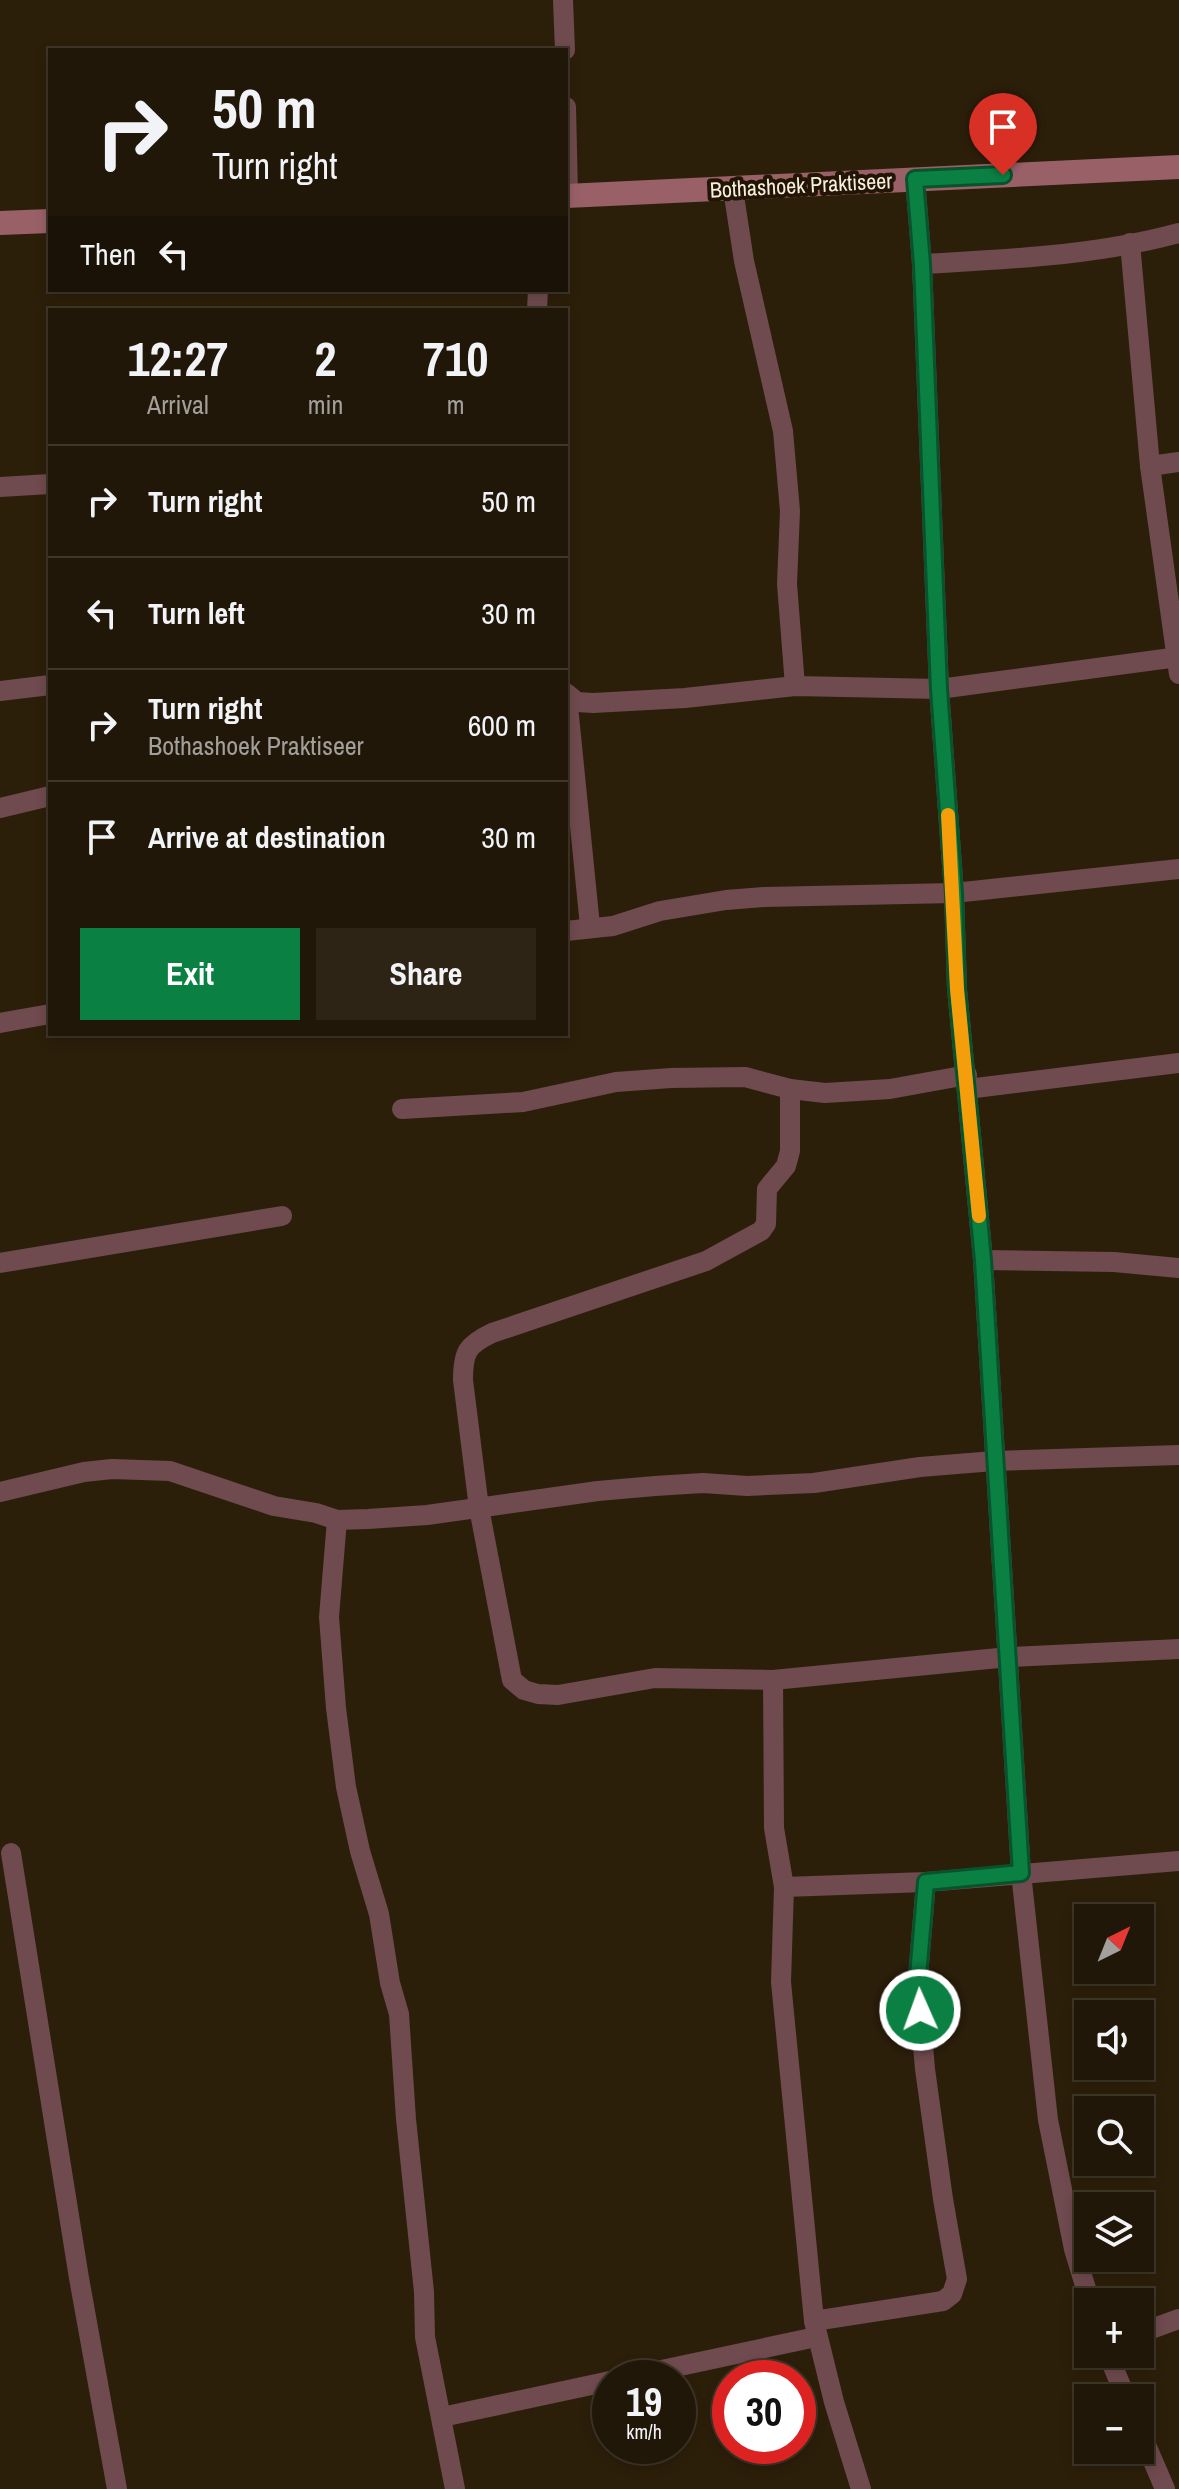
<!DOCTYPE html>
<html lang="en">
<head>
<meta charset="utf-8">
<style>
	:root { --surface:#211708; --page:#2d2416; --text:#f1f3f6; --muted:#a29f9c; --line:#3e3629; --accent:#0b8043 }
	body { margin:0; font-family:"Archivo Narrow",sans-serif; background:var(--page); color:var(--text); height:100vh; display:flex; flex-direction:column; font-size:30px; white-space:nowrap }
	* { box-sizing:border-box; margin:0 }
	p { font-size:26px; color:var(--muted) }
	.icon { flex:none; width:44px; height:44px; fill:none; stroke:currentColor; stroke-width:2; stroke-linecap:round; stroke-linejoin:round }
	.map { position:relative; flex:1; overflow:hidden }
	.panel { position:absolute; left:48px; top:308px; width:520px; height:728px; display:flex; flex-direction:column; background:var(--surface); border-radius:0px; box-shadow:0 4px 12px #0003,0 0 0 2px var(--line) }
	.panel>* { flex:none }
	.guide { position:absolute; left:48px; top:48px; width:520px; height:244px; border-radius:0px; box-shadow:0 4px 12px #0003,0 0 0 2px var(--line); background:#211708; color:var(--text); overflow:hidden }
	.needle { width:52px; rotate:43deg }
	.buttons { position:absolute; left:1074px; top:1904px; display:grid; gap:16px }
	.buttons a { display:grid; place-items:center; width:80px; height:80px; border-radius:0px; background:var(--surface); box-shadow:0 4px 12px #0003,0 0 0 2px var(--line); font-size:40px }
	.speed { position:absolute; left:592px; top:2360px; display:flex; gap:16px; font-size:40px; font-weight:700; text-align:center }
	.speed>* { display:grid; place-content:center; width:104px; height:104px; border-radius:50%; background:var(--surface); box-shadow:0 4px 12px #0003,0 0 0 2px var(--line); line-height:1 }
	.speed small { font-size:20px; font-weight:400 }
	.speed .limit { border:12px solid #d22; background:#fff; color:#111 }
	.pin { position:absolute; display:grid; place-items:center; width:68px; height:68px; color:#fff; margin:-82px -34px; border-radius:50% 50% 50% 0; rotate:-45deg; box-shadow:0 0 8px #0007 }
	.pin .icon { rotate:45deg }
	.me { position:absolute; width:88px; margin:-44px; rotate:358deg; stroke-linejoin:round; filter:drop-shadow(0 0 6px #0008) }
	.turn { display:flex; align-items:center; gap:28px; height:168px; padding:0 32px; font-size:36px }
	.turn .icon { width:104px; height:104px; stroke-width:2.5 }
	.turn b { display:block; font-size:56px; line-height:68px }
	.then { display:flex; align-items:center; height:76px; padding:0 32px; background:#0003; gap:16px; font-size:30px }
	.eta { display:flex; justify-content:space-evenly; align-items:center; height:136px; text-align:center }
	.eta b { font-size:48px; font-weight:700; line-height:56px }
	.primary-button { display:flex; gap:16px; margin-top:auto; padding:16px 32px }
	.primary-button a { flex:1; height:92px; border-radius:0px; background:var(--accent); color:#fff; font-size:32px; font-weight:700; line-height:92px; text-align:center }
	.primary-button a+a { background:var(--page); color:var(--text) }
	ul { padding:0; list-style:none }
	li { display:flex; align-items:center; gap:24px; height:112px; padding:0 32px; border-top:2px solid var(--line) }
	li div { flex:1 }
	li b { display:block; font-size:30px }
	li em { font-style:normal }
	.map>svg:first-child { display:block }
	.lines { fill:none; stroke-linecap:round; stroke-linejoin:round }
	.street { stroke:#6f4a4e; stroke-width:20 }
	.secondary { stroke:#9a6068; stroke-width:24 }
	.route-casing { stroke:#07532c; stroke-width:20 }
	.route { stroke:#0b8043; stroke-width:14 }
	.slow { stroke:#f59e0b; stroke-width:14 }
	.labels { text-anchor:middle; dominant-baseline:central; stroke-width:8; stroke-linejoin:round; paint-order:stroke }
	.street-label { font-size:22px; fill:#f7efe2; stroke:#221503 }
</style>
</head>
<body>
<div class="map">
<svg width="1179" height="2489" viewBox="0 0 1179 2489">
	<rect width="100%" height="100%" fill="#2c1f0a"/>
	<g class="lines">
		<g class="street">
			<polyline points="563,0 565,50"/>
			<polyline points="566,107 568,196"/>
			<polyline points="915,179 922,264 939,689 954,893 957,989 983,1260 1021,1873 1048,2120 1074,2249 1090,2302"/>
			<polyline points="733,189 744,261 783,431 790,511 787,584 795,686"/>
			<polyline points="1130,243 1150,466 1179,674"/>
			<path d="M922 264C1008 259 1095 256 1179 233"/>
			<polyline points="537,310 538,290"/>
			<polyline points="1150,466 1179,462"/>
			<polyline points="0,487 50,484"/>
			<polyline points="0,691 50,685"/>
			<polyline points="566,693 577,702 593,703 685,698 795,686 939,689 1179,657"/>
			<polyline points="567,696 590,926"/>
			<polyline points="0,808 50,796"/>
			<polyline points="566,931 613,926 660,911 726,900 764,897 954,893 1179,869"/>
			<polyline points="0,1023 50,1014"/>
			<path d="M790 1089V1151L786 1166 767 1189 766 1224 761 1231 706 1261 492 1333C467 1345 463 1352 463 1380L479 1508 512 1680 524 1690 538 1694 558 1695 655 1678 773 1680 1009 1657 1179 1649"/>
			<polyline points="967,1089 1179,1063"/>
			<polyline points="402,1109 523,1102 616,1082 671,1078 745,1077 790,1089 825,1093 890,1089 967,1075"/>
			<polyline points="983,1260 1114,1262 1179,1268"/>
			<polyline points="0,1263 282,1216"/>
			<polyline points="0,1492 84,1472 112,1469 170,1471 274,1506 316,1513 337,1520 368,1519 427,1515 598,1491 655,1486 703,1483 747,1486 814,1483 920,1467 994,1461 1179,1455"/>
			<polyline points="337,1520 329,1617 336,1708 346,1787 360,1851 379,1914 390,1983 399,2014 406,2119 424,2292 425,2337 455,2489"/>
			<polyline points="773,1680 774,1828 784,1887 781,1982 814,2321 834,2402 861,2489"/>
			<polyline points="11,1853 79,2278 117,2489"/>
			<polyline points="784,1887 926,1882 1179,1861"/>
			<polyline points="814,2321 943,2301 952,2294 957,2279 943,2199 925,2069 920,2010 918,1976 926,1882"/>
			<polyline points="1140,2333 1179,2319"/>
			<polyline points="1108,2354 1126,2398"/>
			<polyline points="624,2378 816,2337"/>
			<polyline points="442,2417 610,2381"/>
			<polyline points="1140,2431 1165,2489"/>
		</g>
		<g class="secondary">
			<polyline points="566,196 1179,167"/>
			<polyline points="0,223 50,221"/>
		</g>
	</g>
	<g class="lines">
		<defs>
			<polyline id="route" points="920,2010 918,1976 926,1882 1021,1873 983,1260 957,989 954,893 939,689 922,264 915,179 1003,175"/>
		</defs>
		<use href="#route" class="route-casing"/>
		<use href="#route" class="route"/>
		<polyline class="slow" points="948,815 957,989 979,1216"/>
	</g>
	<g class="labels">
		<g class="street-label">
			<text transform="translate(801 185) rotate(-3)">Bothashoek Praktiseer</text>
		</g>
	</g>
</svg>
<div class="buttons">
<a><svg class="needle" viewBox="-14 -14 28 28"><path d="M0-13l5 13h-10z" fill="#e53935"/><path d="M0 13l5-13h-10z" fill="#a29f9c"/></svg></a>
<a><svg class="icon" aria-label="sound" viewBox="0 0 24 24"><path d="M4 9h4l5-4v14l-5-4H4zM17 9q2 3 0 6"/></svg></a>
<a><svg class="icon" aria-label="search" viewBox="0 0 24 24"><circle cx="10" cy="10" r="6"/><path d="M15 15l6 6"/></svg></a>
<a><svg class="icon" aria-label="layers" viewBox="0 0 24 24"><path d="M12 4l9 5-9 5-9-5zM3 14l9 5 9-5"/></svg></a>
<a>+</a>
<a>−</a>
</div>
<div class="speed"><div>19<small>km/h</small></div><div class="limit">30</div></div>
<div class="pin" style="left:1003px;top:175px;background:#d93025"><svg class="icon" aria-label="arrive" viewBox="0 0 24 24"><path d="M6 21V4h12l-3 4 3 4H6"/></svg></div>
<svg class="me" style="left:920px;top:2010px" viewBox="-20 -20 40 40"><circle r="17" fill="#0b8043" stroke="#fff" stroke-width="3"/><path d="M0-11L8 9 0 5-8 9z" fill="#fff"/></svg>
<div class="guide">
<div class="turn"><svg class="icon" aria-label="right" viewBox="0 0 24 24"><path d="M7 20v-9h11M14 6l5 5-5 5"/></svg><div><b>50 m</b>Turn right</div></div>
<div class="then">Then<svg class="icon" aria-label="left" viewBox="0 0 24 24"><path d="M17 20v-9H6M10 6l-5 5 5 5"/></svg></div>
</div>
<section class="panel">
<div class="eta">
<div><b>12:27</b><p>Arrival</p></div>
<div><b>2</b><p>min</p></div>
<div><b>710</b><p>m</p></div>
</div>
<ul>
<li><svg class="icon" aria-label="right" viewBox="0 0 24 24"><path d="M7 20v-9h11M14 6l5 5-5 5"/></svg><div><b>Turn right</b></div><em>50 m</em></li>
<li><svg class="icon" aria-label="left" viewBox="0 0 24 24"><path d="M17 20v-9H6M10 6l-5 5 5 5"/></svg><div><b>Turn left</b></div><em>30 m</em></li>
<li><svg class="icon" aria-label="right" viewBox="0 0 24 24"><path d="M7 20v-9h11M14 6l5 5-5 5"/></svg><div><b>Turn right</b><p>Bothashoek Praktiseer</p></div><em>600 m</em></li>
<li><svg class="icon" aria-label="arrive" viewBox="0 0 24 24"><path d="M6 21V4h12l-3 4 3 4H6"/></svg><div><b>Arrive at destination</b></div><em>30 m</em></li>
</ul>
<div class="primary-button"><a>Exit</a><a>Share</a></div>
</section>
</div>
</body>
</html>
